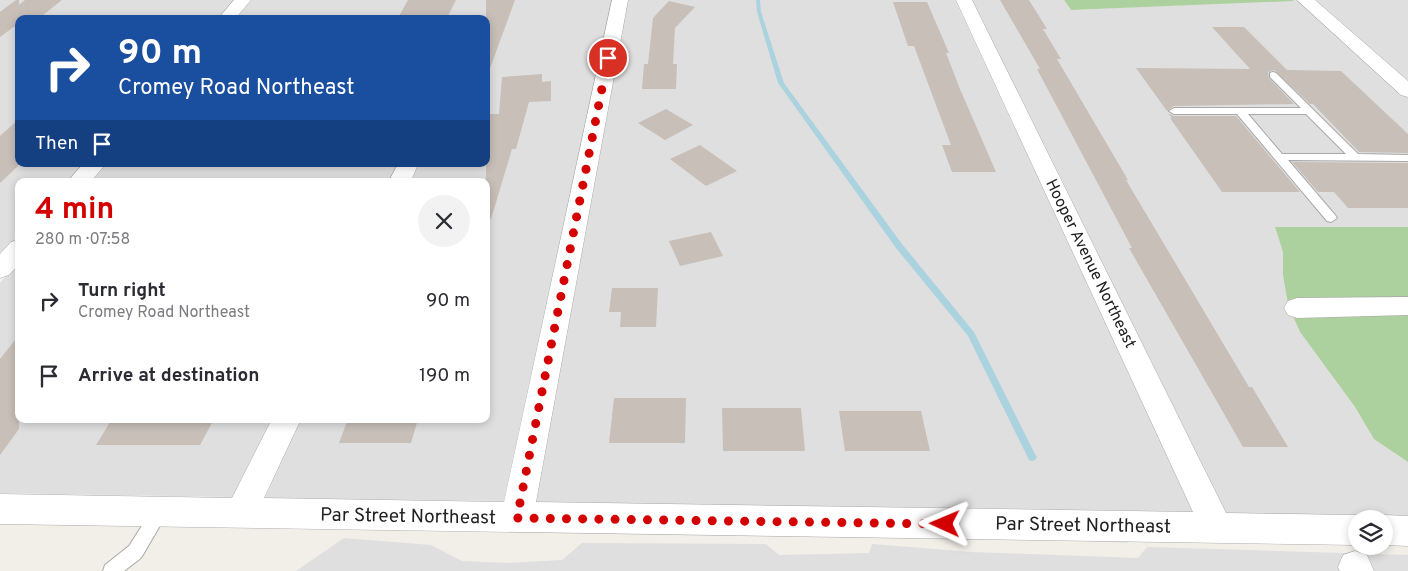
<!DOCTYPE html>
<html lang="en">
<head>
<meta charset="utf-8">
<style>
	:root { --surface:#fff; --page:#f2f2f3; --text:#2b2b33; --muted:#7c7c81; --accent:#d40000 }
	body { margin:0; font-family:Overpass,sans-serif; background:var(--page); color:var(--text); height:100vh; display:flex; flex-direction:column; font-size:19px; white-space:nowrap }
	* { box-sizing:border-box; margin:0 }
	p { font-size:16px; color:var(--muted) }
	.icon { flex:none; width:28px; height:28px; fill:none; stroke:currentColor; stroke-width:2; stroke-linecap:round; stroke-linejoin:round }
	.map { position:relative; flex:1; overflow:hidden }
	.side { position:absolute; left:15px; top:178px; width:475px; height:245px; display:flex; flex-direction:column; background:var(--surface); border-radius:10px; box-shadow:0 2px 8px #0003 }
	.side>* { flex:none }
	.hud { position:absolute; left:15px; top:15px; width:475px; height:152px; border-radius:10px; box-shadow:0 2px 8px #0003; background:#1a4fa0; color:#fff; overflow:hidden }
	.controls { position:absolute; left:1348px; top:510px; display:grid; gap:10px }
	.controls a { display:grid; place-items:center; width:45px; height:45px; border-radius:50%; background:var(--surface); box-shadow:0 2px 8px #0003; font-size:25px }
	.pin { position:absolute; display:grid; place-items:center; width:42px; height:42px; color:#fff; margin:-21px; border:2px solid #fff; border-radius:50%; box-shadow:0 1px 5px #0007 }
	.me { position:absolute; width:55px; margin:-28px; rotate:271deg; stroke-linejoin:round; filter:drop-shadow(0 0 4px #0008) }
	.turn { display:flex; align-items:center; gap:18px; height:105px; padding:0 20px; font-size:22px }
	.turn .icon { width:65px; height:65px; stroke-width:2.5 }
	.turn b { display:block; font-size:35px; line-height:42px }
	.then { display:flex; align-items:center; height:48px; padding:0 20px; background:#0003; gap:10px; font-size:19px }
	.round { display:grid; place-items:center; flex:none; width:52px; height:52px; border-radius:26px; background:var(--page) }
	.head { display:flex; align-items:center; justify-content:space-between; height:85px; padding:0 20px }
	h1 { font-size:30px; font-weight:700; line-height:38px; color:var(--accent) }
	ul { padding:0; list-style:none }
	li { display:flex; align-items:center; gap:15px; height:75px; padding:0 20px }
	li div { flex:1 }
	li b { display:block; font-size:19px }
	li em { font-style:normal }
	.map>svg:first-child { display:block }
	.residential { fill:#e0dfdf }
	.forest { fill:#add19e }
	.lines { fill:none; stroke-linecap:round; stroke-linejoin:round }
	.stream { fill:#aad3df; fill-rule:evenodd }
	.building { fill:#c7bfb8 }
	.service-casing { stroke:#a9a9a9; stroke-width:2 }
	.minor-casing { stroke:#a9a9a9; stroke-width:1 }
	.service { fill:#fff; fill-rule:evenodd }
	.minor { fill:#fff; fill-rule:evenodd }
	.route { stroke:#d40000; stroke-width:9; stroke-dasharray:0 16.2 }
	.labels { text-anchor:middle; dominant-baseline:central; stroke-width:4; stroke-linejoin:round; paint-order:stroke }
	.street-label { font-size:16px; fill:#222; stroke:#fff }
	.near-street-label { font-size:19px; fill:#222; stroke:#fff }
</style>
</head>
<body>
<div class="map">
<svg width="1408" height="571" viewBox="0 0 1408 571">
	<rect width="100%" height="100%" fill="#f2efe9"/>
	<g class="residential">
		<polygon points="0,0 235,0 217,19 19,19 19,164 84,164 68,181 19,181 19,235 0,255"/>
		<polygon points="251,0 612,0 505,501 265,498 301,419 486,419 486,181 411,181 419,164 486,164 486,19 234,19"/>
		<polygon points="628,0 955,0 1196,518 1134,535 1127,543 535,511"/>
		<polygon points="972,0 1064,0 1071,10 1293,0 1408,0 1408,227 1275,227 1283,252 1283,275 1300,332 1355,407 1374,438 1408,462 1408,539 1384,538 1384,519 1356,519 1356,538 1237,535"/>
		<polygon points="106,164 398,164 389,181 90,181"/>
		<polygon points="19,262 19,419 272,419 233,497 0,493 0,283"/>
		<polygon points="344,538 431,545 462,561 508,563 562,560 582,543 766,544 779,555 869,553 872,544 972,552 1138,558 1147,547 1408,555 1408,571 296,571"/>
	</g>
	<g class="forest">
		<polygon points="1064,0 1293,0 1293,1 1071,10"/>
		<polygon points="1275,227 1408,227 1408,462 1374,439 1355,407 1300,332 1288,304 1283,275 1283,252"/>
	</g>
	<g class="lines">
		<polygon class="stream" points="756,0 760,0 761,12 784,83 902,244 974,332 1035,454 1037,457 1035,460 1032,461 1029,460 968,336 896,248 778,83 757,12"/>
	</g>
	<g class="building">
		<polygon points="16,0 19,0 19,5 25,0 62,0 38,19 19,19 19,23 0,37 0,12"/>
		<polygon points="408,0 456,0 447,18 398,18"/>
		<polygon points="486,0 515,0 489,71 486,71"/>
		<polygon points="1000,0 1029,0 1047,29 1043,29 1061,59 1057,59 1128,180 1126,180 1249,387 1252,387 1288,447 1243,447 1129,248 1132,248 1037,69 1040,69"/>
		<polygon points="669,1 695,7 675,28 673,64 677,64 676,89 642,89 644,64 648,64 653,18"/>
		<polygon points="893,2 927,2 949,53 946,53 960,89 996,172 952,172 942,145 951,145 914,46 908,46"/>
		<polygon points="1212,27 1244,27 1287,70 1341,71 1408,134 1408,153 1359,152 1313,104 1310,104 1274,70 1268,72 1269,78 1294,104 1174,106 1167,111 1136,68 1250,69"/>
		<polygon points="542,74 542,82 551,81 551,101 529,102 516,149 512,149 491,219 486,218 486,114 499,114 502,77"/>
		<polygon points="666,109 693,125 665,140 638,123"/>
		<polygon points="1168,113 1174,116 1236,116 1300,192 1222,192 1170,118 1172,118"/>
		<polygon points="19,119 19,165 0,183 0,136"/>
		<polygon points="700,145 737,171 706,186 670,159"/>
		<polygon points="1292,162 1408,163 1408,208 1348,208 1334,192 1318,192"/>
		<polygon points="711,232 723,256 680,266 669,241"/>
		<polygon points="612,288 658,288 656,327 620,327 621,312 609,312"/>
		<polygon points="19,335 19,429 0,455 0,359"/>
		<polygon points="614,398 686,398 685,443 609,443"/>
		<polygon points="722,408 801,408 805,451 723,451"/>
		<polygon points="839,411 921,411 930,451 845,451"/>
		<polygon points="112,419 214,419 200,445 96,445"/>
		<polygon points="348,419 418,419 411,443 339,443"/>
	</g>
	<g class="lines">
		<defs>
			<g id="service">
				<path d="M1273 72 1276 73 1358 154 1408 155V161L1288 160 1335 215 1337 218 1331 222 1327 221 1237 114H1174L1169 111 1174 108H1301L1270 77V73ZM1248 114H1306L1346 154H1282Z"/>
				<polygon points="160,505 166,507 168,512 141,558 124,571 103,571 105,565 129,546 154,507"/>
			</g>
			<g id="minor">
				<polygon points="234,0 251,0 235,19 218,19"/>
				<polygon points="612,0 628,0 536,502 1193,512 956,0 972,0 1226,513 1356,515 1366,519 1356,519 1356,545 0,524 0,494 232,498 272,419 301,419 264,498 504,502"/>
				<polygon points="1297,0 1315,0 1408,81 1408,97 1401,95"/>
				<polygon points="83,164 106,164 91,181 68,181"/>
				<polygon points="398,164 418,164 411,181 389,181"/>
				<polygon points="19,240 19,264 9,275 0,278 0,254 11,242"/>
				<polygon points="1408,297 1408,315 1297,318 1288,315 1284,308 1288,301 1297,298"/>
				<polygon points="1384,515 1408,516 1408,546 1384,545 1384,519 1374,519"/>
				<polygon points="1355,551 1367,555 1374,571 1340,571 1338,567 1343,555"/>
			</g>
		</defs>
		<use href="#service" class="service-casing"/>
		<use href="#minor" class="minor-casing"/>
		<use href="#service" class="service"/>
		<use href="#minor" class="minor"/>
	</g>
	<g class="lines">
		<polyline class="route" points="608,58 517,518 945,524"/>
	</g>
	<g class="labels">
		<g class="street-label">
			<text transform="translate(1090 264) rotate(64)">Hooper Avenue Northeast</text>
		</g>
		<g class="near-street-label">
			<text transform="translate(408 517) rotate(1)">Par Street Northeast</text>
			<text transform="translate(1083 526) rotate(1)">Par Street Northeast</text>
		</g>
	</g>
</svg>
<div class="controls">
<a><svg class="icon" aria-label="layers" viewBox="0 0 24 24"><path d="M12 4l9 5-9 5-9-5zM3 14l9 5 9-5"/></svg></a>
</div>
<div class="pin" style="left:608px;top:58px;background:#d93025"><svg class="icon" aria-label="arrive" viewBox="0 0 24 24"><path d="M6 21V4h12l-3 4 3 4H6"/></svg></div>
<svg class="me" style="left:945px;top:524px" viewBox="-20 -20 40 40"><path d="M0-17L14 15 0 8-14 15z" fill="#d40000" stroke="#fff" stroke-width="4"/></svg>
<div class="hud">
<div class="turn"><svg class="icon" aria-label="right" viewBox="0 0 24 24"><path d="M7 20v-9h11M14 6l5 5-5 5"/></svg><div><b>90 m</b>Cromey Road Northeast</div></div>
<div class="then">Then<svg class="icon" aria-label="arrive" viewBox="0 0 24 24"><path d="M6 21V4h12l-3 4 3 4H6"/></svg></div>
</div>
<section class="side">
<div class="head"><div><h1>4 min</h1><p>280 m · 07:58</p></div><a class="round"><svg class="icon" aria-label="close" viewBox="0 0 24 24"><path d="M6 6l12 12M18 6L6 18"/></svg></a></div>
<ul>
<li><svg class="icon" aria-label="right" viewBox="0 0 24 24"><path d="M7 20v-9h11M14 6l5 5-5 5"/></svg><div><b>Turn right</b><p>Cromey Road Northeast</p></div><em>90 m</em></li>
<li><svg class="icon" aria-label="arrive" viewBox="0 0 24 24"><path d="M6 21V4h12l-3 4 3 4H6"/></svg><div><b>Arrive at destination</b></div><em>190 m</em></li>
</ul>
</section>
</div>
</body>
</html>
